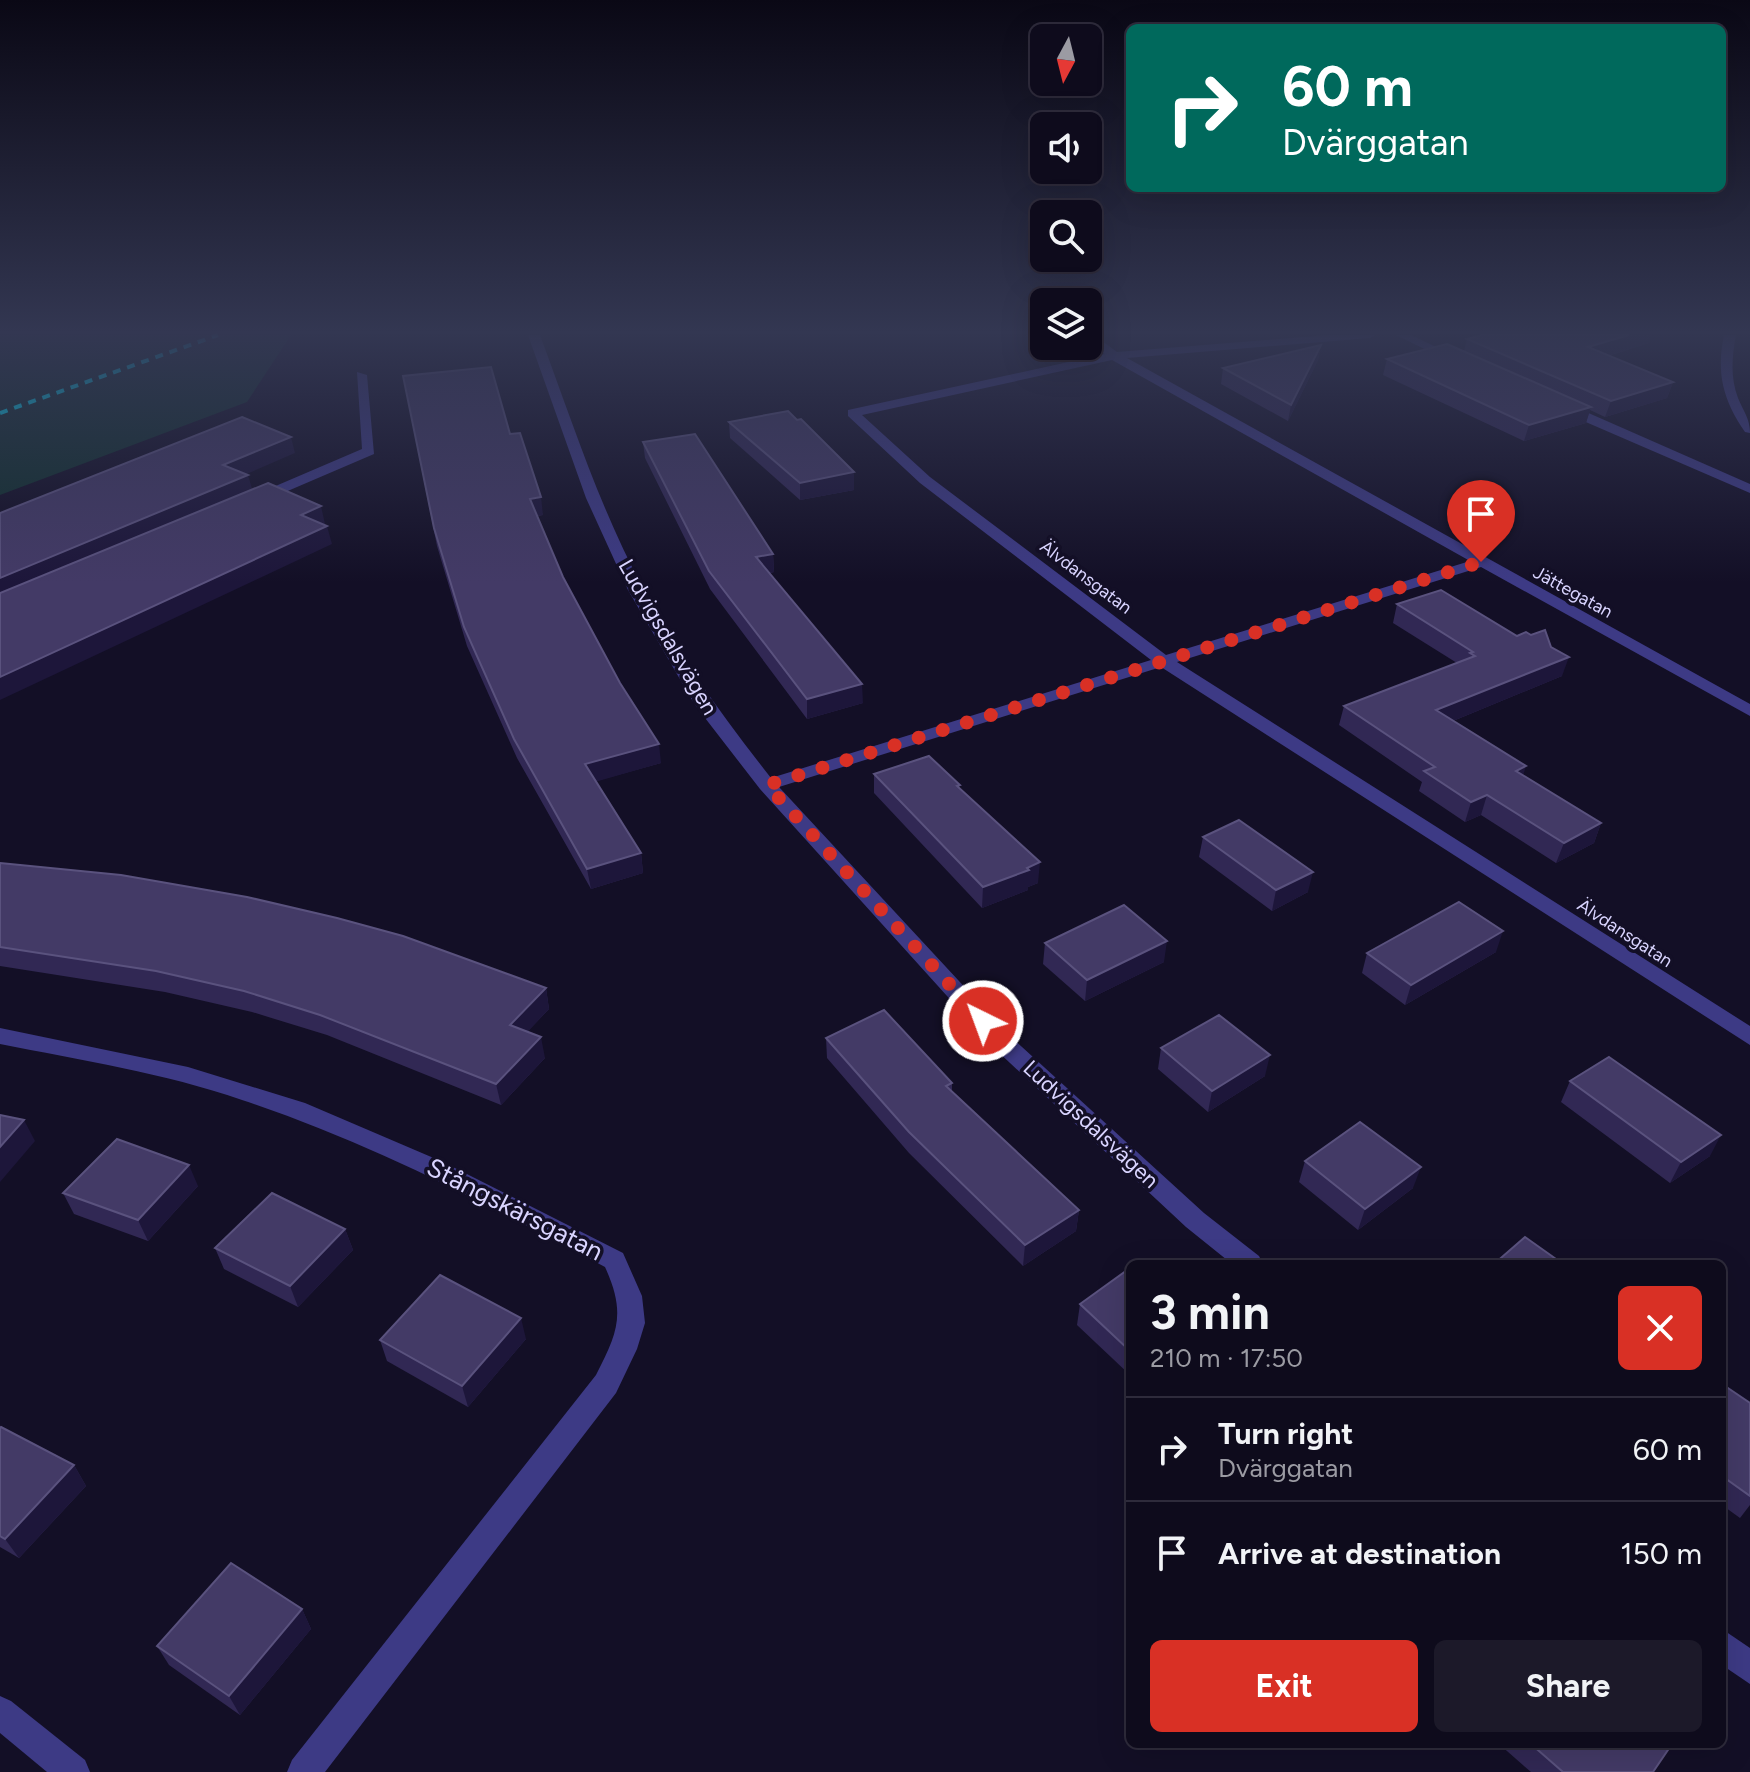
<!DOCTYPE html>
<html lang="en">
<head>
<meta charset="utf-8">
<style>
	:root { --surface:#0e0b1c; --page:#1c1929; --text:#f1f3f6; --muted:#9b9ba3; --line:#2e2b3b; --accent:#d93025 }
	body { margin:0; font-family:Figtree,sans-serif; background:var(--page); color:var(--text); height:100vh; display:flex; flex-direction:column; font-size:30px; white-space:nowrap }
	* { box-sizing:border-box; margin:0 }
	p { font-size:26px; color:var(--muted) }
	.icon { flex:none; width:44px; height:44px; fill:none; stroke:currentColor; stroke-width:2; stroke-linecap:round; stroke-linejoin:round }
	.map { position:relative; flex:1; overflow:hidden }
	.side { position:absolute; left:1126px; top:1260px; width:600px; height:488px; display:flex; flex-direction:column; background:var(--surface); border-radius:12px; box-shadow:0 8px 32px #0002,0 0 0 2px var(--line) }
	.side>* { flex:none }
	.hud { position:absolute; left:1126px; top:24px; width:600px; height:168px; border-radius:12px; box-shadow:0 8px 32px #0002,0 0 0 2px var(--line); background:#00695c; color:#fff; overflow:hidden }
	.needle { width:52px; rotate:187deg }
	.buttons { position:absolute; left:1030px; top:24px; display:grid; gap:16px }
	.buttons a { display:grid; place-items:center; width:72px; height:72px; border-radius:12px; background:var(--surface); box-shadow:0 8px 32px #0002,0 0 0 2px var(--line); font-size:40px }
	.pin { position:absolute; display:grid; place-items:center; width:68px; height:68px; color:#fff; margin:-82px -34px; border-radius:50% 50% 50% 0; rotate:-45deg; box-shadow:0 0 8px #0007 }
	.pin .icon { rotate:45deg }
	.me { position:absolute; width:88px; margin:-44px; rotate:318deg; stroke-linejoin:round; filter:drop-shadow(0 0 6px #0008) }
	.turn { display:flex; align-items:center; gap:28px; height:168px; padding:0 24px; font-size:36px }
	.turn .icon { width:104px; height:104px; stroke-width:2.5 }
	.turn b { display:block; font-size:56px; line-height:68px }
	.round { display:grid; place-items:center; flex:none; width:84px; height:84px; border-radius:12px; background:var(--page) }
	.headline { display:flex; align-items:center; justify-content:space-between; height:136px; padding:0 24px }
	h1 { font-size:48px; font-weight:700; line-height:60px }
	.primary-button { display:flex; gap:16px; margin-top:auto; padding:16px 24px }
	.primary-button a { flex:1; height:92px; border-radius:12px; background:var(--accent); color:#fff; font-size:32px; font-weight:700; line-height:92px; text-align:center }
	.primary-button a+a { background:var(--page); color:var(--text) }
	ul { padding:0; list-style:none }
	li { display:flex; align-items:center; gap:24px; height:104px; padding:0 24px; border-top:2px solid var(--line) }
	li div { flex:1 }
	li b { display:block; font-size:30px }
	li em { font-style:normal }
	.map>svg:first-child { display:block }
	.green { fill:#12302f }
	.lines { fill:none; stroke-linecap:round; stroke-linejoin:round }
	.minor { fill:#3d3a85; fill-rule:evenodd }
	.rail { stroke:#00e5ff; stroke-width:4; stroke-dasharray:8 7; stroke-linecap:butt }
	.wall { fill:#312854 }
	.shaded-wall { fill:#1d163a }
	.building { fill:#433a66; stroke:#5a527e; stroke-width:2 }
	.route { stroke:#d93025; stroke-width:14; stroke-dasharray:0 25.2 }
	.labels { text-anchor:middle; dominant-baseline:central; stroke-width:7; stroke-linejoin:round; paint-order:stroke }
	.far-street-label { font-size:18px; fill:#d9d4ff; stroke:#130f26 }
	.street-label { font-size:22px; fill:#d9d4ff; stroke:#130f26 }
	.near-street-label { font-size:26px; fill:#d9d4ff; stroke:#130f26 }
</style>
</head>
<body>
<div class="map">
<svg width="1750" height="1772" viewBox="0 0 1750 1772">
	<rect width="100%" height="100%" fill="#130f26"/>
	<polygon class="green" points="0,335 291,335 247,402 0,495"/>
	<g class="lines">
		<g class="minor">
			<path d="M528 335H540C572 421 600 509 644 590 680 658 724 718 771 778L1151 660 920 483 848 416V410L1105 354 1088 342V335H1094L1117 352 1328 335H1376L1370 338 1127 358 1750 704V716L1481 567 1177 662 1750 1026V1045L1161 667 779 787 1010 1036 1204 1213 1259 1256 1263 1264H1232L1186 1227 994 1048 760 789 695 705 628 590 586 498ZM1112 360 1470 561 1166 655 930 477 862 415Z"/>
			<polygon points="1396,335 1411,335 1459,358 1449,361"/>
			<path d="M1724 335H1736C1732 356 1730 377 1738 398 1743 411 1750 418 1750 433L1745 432C1723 400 1716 373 1724 335Z"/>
			<polygon points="357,372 367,375 374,454 262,502 252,502 252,496 362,449"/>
			<polygon points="1558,404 1568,404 1750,484 1750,493 1558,410"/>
			<path d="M0 1028 188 1067 305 1103 443 1162 623 1253 642 1296 645 1323 637 1349 616 1393 325 1772H287L292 1760 596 1375C618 1332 626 1313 605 1267 487 1204 369 1142 242 1100 164 1073 81 1060 0 1044Z"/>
			<polygon points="1722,1629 1750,1648 1750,1684 1722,1665"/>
			<polygon points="0,1696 11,1701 85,1760 90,1772 47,1772 0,1733"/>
		</g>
		<polyline class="rail" points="0,413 218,335"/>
	</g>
	<g class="wall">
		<polygon points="1467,339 1649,343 1608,356 1673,382 1667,398 1605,417 1590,410 1586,423 1524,441 1383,375 1387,359 1464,351"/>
		<polygon points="1321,345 1318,360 1288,421 1221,384 1223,368"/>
		<polygon points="403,376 510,434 543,515 537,516 563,577 661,763 596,781 641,853 643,873 591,889 517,758 467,646 437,546"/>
		<polygon points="729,422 854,472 854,490 800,500 730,438"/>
		<polygon points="643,442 773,554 774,572 770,573 863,703 807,719 710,589 645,458"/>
		<polygon points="1397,604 1562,676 1453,721 1523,776 1601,823 1594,843 1556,863 1481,815 1465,822 1419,791 1422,782 1339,725 1344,706 1457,663 1393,623"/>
		<polygon points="874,774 959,788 1038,883 1028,887 1028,890 982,908 874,793"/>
		<polygon points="1203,837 1308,892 1272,911 1199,857"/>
		<polygon points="0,863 546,988 549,1009 527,1032 545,1058 501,1105 327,1035 252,1012 165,992 0,966"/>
		<polygon points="1045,943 1164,962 1085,1001 1043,964"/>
		<polygon points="1496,952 1405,1005 1362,973 1367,953"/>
		<polygon points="826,1038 952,1083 952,1091 1079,1210 1076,1231 1023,1266 909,1153 827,1058"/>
		<polygon points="1161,1048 1265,1076 1208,1112 1158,1069"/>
		<polygon points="1570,1081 1710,1156 1670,1183 1561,1102"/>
		<polygon points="1305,1161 1413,1188 1358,1230 1299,1182"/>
		<polygon points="198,1186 148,1241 74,1214 63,1193"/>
		<polygon points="345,1229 353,1250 298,1307 224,1269 215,1248"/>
		<polygon points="1130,1268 1130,1375 1077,1325 1080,1304"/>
		<polygon points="526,1339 468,1407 387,1361 380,1340"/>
		<polygon points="1722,1384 1750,1403 1750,1505 1740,1518 1722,1505"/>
		<polygon points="0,1428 74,1465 86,1486 19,1558 0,1547"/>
		<polygon points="302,1609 311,1629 240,1715 169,1665 157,1646"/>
		<polygon points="1499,1744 1672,1744 1653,1772 1531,1772"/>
	</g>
	<g class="shaded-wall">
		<polygon points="1629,335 1651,335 1649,343 1583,363 1588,347"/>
		<polygon points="1321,345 1318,360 1288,421 1291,405"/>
		<polygon points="1673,382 1667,398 1605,417 1611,401"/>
		<polygon points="1591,407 1586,423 1524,441 1529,425"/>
		<polygon points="291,437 295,453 228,482 223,465"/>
		<polygon points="854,472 854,490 800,500 800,483"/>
		<polygon points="248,475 253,492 0,600 0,578"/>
		<polygon points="541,497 543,515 533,516 530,499"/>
		<polygon points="321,506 325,524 306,532 301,515"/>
		<polygon points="327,526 332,544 0,700 0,677"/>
		<polygon points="773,554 774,572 757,575 756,557"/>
		<polygon points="1569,657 1562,676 1431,730 1436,710"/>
		<polygon points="862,684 863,703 807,719 807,699"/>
		<polygon points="659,744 661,763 588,784 585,764"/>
		<polygon points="1526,766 1520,786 1516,771"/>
		<polygon points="1487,795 1481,815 1465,822 1471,802"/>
		<polygon points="1601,823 1594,843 1556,863 1564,843"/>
		<polygon points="641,853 643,873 591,889 587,869"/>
		<polygon points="1040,862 1038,883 1028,887 1028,890 982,908 983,887"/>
		<polygon points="1313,872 1308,892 1272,911 1276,890"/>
		<polygon points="1503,931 1496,952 1405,1005 1411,985"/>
		<polygon points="1167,941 1164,962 1085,1001 1087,980"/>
		<polygon points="546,988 549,1009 514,1046 510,1025"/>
		<polygon points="541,1037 545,1058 501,1105 496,1084"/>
		<polygon points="1270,1055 1265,1076 1208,1112 1212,1091"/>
		<polygon points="24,1120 35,1141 0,1182 0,1147"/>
		<polygon points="1721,1135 1710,1156 1670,1183 1681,1162"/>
		<polygon points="189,1165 198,1186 148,1241 138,1220"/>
		<polygon points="1421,1167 1413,1188 1358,1230 1365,1209"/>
		<polygon points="1079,1210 1076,1231 1023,1266 1025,1245"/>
		<polygon points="345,1229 353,1250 298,1307 290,1286"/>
		<polygon points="521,1318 526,1339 468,1407 462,1386"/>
		<polygon points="74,1465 86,1486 19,1558 5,1539"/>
		<polygon points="302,1609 311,1629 240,1715 229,1696"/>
	</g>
	<g class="building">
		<polygon points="1482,335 1629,335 1588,347 1673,382 1611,401 1467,339"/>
		<polygon points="1447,344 1591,407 1529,425 1387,359"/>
		<polygon points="1321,345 1291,405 1223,368"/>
		<polygon points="491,367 510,434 520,433 541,497 530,499 563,577 620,683 659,744 585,764 641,853 587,869 514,739 464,627 434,528 403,376"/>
		<polygon points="788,411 797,420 801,419 854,472 800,483 729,422"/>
		<polygon points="242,417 291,437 223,465 248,475 0,578 0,513"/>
		<polygon points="695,434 773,554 756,557 862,684 807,699 709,571 643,442"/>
		<polygon points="268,483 321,506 301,515 327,526 0,677 0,593"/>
		<polygon points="1441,590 1517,636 1526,632 1531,635 1545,630 1551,647 1569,657 1436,710 1526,766 1516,771 1601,823 1564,843 1487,795 1471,802 1424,771 1435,767 1344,706 1475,656 1470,653 1473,652 1397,604"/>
		<polygon points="929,756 960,785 957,786 1040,862 1027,868 1029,870 983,887 874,774"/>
		<polygon points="1239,820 1313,872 1276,890 1203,837"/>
		<polygon points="0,863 121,875 247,897 337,918 403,936 546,988 510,1025 541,1037 496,1084 320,1015 244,991 156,971 0,947"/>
		<polygon points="1459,902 1503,931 1411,985 1367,953"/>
		<polygon points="1124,905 1167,941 1087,980 1045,943"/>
		<polygon points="884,1010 952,1083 946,1086 1079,1210 1025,1245 909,1132 826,1038"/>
		<polygon points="1219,1015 1270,1055 1212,1091 1161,1048"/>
		<polygon points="1609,1057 1721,1135 1681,1162 1570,1081"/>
		<polygon points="0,1115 24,1120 0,1147"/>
		<polygon points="1360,1122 1421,1167 1365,1209 1305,1161"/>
		<polygon points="117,1139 189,1165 138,1220 63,1193"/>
		<polygon points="272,1193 345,1229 290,1286 215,1248"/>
		<polygon points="1525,1237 1563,1264 1494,1264"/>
		<polygon points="1130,1268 1130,1351 1080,1304"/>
		<polygon points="440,1275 521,1318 462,1386 380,1340"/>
		<polygon points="1722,1384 1750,1403 1750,1496 1722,1476"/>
		<polygon points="1,1427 74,1465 5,1539 0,1536 0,1428"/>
		<polygon points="231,1563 302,1609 229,1696 157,1646"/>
		<polygon points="1531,1744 1672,1744 1653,1772 1563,1772"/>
	</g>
	<linearGradient id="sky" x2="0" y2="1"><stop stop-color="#0a0815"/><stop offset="0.57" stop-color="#333752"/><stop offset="1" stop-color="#333752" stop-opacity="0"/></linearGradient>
	<rect width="1750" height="583" fill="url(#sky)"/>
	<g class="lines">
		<polyline class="route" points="983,1021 767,785 1481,562"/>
	</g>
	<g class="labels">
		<g class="far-street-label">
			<text transform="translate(1086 577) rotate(37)">Älvdansgatan</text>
			<text transform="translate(1573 592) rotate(29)">Jättegatan</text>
			<text transform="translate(1625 933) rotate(33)">Älvdansgatan</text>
		</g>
		<g class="street-label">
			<text transform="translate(668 637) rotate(60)">Ludvigsdalsvägen</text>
			<text transform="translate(1091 1124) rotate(43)">Ludvigsdalsvägen</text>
		</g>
		<g class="near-street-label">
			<text transform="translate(515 1209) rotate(27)">Stångskärsgatan</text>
		</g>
	</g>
</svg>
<div class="buttons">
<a><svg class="needle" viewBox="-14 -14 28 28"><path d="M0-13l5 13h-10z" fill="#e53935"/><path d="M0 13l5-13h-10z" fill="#9b9ba3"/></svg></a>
<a><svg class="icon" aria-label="sound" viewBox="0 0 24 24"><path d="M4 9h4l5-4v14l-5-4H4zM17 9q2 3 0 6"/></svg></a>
<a><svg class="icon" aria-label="search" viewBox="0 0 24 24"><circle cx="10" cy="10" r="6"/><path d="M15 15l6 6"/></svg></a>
<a><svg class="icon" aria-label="layers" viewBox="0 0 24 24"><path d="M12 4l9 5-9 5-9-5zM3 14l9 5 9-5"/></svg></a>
</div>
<div class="pin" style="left:1481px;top:562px;background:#d93025"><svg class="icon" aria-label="arrive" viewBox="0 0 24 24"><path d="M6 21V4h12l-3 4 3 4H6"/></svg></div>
<svg class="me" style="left:983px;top:1021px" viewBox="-20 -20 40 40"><circle r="17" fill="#d93025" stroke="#fff" stroke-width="3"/><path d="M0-11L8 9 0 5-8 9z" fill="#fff"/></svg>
<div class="hud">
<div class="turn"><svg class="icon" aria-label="right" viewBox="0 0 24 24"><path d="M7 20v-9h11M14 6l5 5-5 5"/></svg><div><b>60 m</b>Dvärggatan</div></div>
</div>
<section class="side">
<div class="headline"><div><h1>3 min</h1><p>210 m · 17:50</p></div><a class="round" style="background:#d93025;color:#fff"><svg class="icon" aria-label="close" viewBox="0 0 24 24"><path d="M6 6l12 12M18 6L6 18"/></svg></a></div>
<ul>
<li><svg class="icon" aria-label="right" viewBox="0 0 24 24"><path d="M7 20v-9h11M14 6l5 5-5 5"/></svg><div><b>Turn right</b><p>Dvärggatan</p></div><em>60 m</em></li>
<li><svg class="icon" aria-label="arrive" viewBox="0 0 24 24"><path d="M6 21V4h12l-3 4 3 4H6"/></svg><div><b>Arrive at destination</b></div><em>150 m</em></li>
</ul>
<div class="primary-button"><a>Exit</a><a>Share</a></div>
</section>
</div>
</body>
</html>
